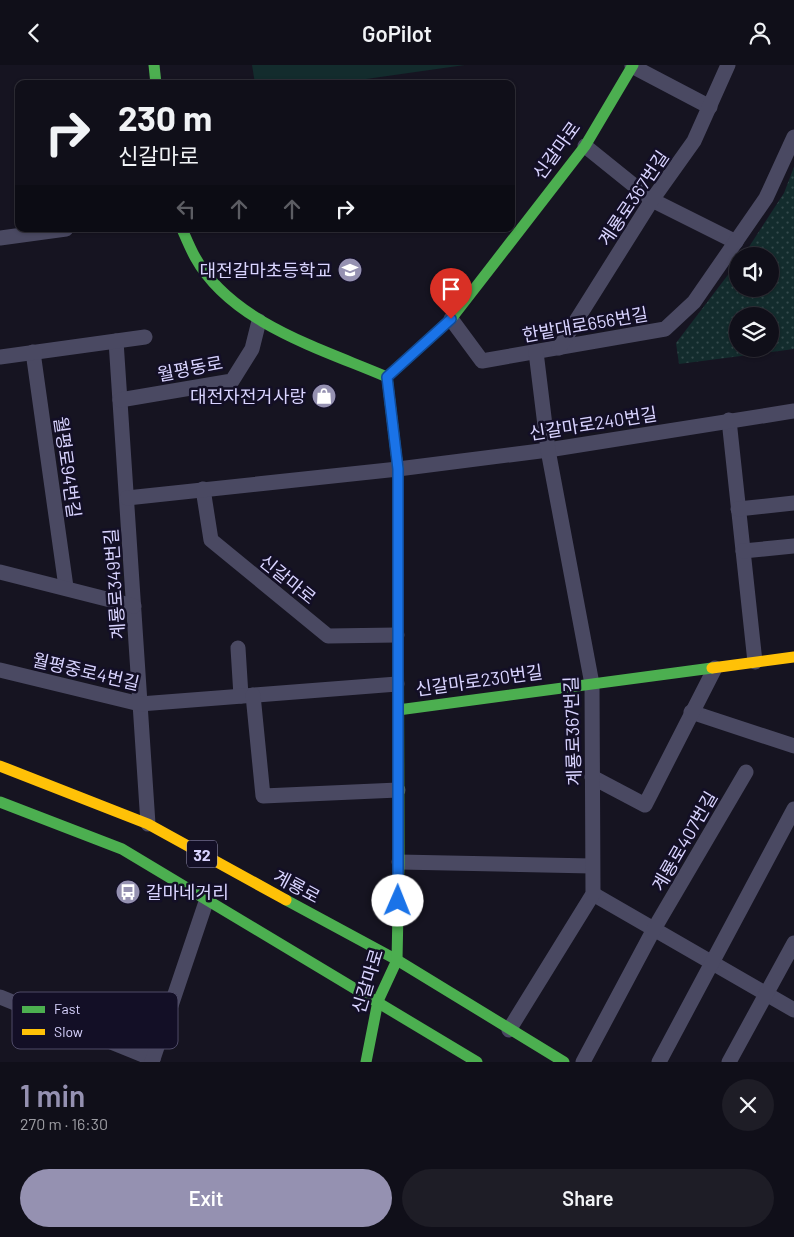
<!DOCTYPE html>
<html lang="en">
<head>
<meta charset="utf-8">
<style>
	:root { --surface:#100f19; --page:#1e1d26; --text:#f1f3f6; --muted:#9c9ca2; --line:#302f38; --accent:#9591b1 }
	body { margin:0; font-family:Barlow,"Noto Sans KR",sans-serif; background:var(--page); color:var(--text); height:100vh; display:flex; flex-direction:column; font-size:19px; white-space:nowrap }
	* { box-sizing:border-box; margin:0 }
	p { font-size:16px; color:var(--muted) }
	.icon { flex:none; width:28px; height:28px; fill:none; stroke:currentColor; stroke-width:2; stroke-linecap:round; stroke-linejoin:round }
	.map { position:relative; height:997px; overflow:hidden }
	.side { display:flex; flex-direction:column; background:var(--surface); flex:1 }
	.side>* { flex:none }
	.top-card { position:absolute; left:15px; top:15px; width:500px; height:152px; border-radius:10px; box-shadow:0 1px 4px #0004,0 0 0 1px var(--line); background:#100f19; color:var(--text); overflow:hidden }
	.fabs { position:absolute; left:729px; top:182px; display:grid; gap:10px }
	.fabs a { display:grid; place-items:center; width:50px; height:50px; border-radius:50%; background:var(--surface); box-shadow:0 1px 4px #0004,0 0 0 1px var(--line); font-size:25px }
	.pin { position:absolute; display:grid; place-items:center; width:42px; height:42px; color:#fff; margin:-51px -21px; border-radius:50% 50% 50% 0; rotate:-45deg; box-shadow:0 0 5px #0007 }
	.pin .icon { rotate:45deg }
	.me { position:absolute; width:55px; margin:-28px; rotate:1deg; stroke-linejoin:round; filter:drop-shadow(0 0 4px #0008) }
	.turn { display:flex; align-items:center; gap:18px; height:105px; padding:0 20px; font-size:22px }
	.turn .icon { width:65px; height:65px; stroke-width:2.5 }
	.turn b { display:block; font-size:35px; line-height:42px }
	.lanes { display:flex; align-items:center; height:48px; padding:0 20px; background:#0003; justify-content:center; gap:25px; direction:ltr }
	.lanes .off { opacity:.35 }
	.round { display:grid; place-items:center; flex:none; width:52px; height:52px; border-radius:26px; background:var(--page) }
	.headline { display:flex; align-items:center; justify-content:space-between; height:85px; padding:0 20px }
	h1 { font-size:30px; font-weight:600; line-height:38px; color:var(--accent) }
	.primary-button { display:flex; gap:10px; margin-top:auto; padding:10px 20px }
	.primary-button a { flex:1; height:58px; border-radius:30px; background:var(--accent); color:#fff; font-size:20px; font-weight:600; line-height:58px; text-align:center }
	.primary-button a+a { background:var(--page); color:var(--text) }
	header { display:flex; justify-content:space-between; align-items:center; height:65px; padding:0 20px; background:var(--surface); font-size:22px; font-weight:600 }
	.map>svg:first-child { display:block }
	.grass { fill:#132c2d }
	.park { fill:url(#park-dots); fill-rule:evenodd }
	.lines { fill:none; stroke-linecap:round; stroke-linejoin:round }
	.street { stroke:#4a4962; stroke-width:15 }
	.fast { stroke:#4caf50; stroke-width:11 }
	.slow { stroke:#ffc107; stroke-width:11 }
	.route-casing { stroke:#114b97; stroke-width:12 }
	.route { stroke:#1a73e8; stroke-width:9 }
	.labels { text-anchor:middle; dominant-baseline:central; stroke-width:5; stroke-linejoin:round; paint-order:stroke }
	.shield { fill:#130f26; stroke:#9e99be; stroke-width:1 }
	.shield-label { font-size:16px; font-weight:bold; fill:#d9d4ff }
	.street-label { font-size:18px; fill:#d9d4ff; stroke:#130f26 }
	.poi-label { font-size:18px; fill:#d9d4ff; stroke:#130f26; text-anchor:end }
	.key { fill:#130f26; stroke:#4e4a67; stroke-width:1 }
	.key-label { font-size:14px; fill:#d9d4ff }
</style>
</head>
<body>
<header><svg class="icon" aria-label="back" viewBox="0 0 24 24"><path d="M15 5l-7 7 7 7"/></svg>GoPilot<svg class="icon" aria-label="person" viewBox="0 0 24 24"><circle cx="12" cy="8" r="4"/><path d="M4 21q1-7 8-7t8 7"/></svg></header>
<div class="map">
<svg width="794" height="997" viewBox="0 0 794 997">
	<defs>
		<pattern id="park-dots" width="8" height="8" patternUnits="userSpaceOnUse" patternTransform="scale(1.25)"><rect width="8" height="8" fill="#132c2d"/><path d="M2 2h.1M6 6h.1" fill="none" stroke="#354a4c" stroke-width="1.8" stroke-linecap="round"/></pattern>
	</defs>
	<rect width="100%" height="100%" fill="#161421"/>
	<polygon class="grass" points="252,0 465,0 331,19 255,19"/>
	<path class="park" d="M794 102V284L679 299 676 278 737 198 738 224H770V191H743L784 128ZM738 251H770V284H738Z"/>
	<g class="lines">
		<g class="street">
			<polyline points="632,1 710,42"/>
			<polyline points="585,81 652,135 736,177"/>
			<polyline points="0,173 66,164"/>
			<polyline points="451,254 482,296 665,264 694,237 766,133 794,72"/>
			<polyline points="116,276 148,759"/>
			<polyline points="559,283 652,135 694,76 728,0"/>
			<polyline points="33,287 66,522"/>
			<polyline points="0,292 145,272"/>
			<polyline points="120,335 232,316 252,284 259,256"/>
			<polyline points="729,355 755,597"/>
			<polyline points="203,424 211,475 328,571 397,570"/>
			<polyline points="127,433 398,404 548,385 794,346"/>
			<polyline points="738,444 794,438"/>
			<polyline points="743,486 794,481"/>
			<polyline points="0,507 134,541"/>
			<polyline points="238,583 241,631"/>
			<polyline points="0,605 140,639 397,619"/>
			<polyline points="253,630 263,731 398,725"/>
			<polyline points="691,647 794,681"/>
			<polyline points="592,712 645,740 715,603"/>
			<polyline points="399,797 592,801"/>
			<polyline points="593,829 794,945"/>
			<polyline points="0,932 153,994"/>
			<polyline points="509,965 593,829 592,619 548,385 536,287"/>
			<polyline points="152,997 207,834"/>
			<polyline points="583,997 654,864 746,707"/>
			<polyline points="659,997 794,744"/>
			<polyline points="729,997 794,878"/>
		</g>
		<g class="fast">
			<polyline points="154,0 156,19"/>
			<path d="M182 164C186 173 190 183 195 192 231 258 322 284 387 312"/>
			<polyline points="387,312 451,254 585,81 633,0"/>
			<polyline points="398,645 712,603"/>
			<polyline points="0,737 122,784 477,997"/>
			<polyline points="286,835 397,895 564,997"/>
			<polyline points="366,997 378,936 397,895 399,797 398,404 387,312"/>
		</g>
		<g class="slow">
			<polyline points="712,603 794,592"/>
			<polyline points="0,701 148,759 286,835"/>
		</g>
	</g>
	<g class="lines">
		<defs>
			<polyline id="route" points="398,836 398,404 387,312 451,254"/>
		</defs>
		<use href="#route" class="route-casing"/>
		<use href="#route" class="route"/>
	</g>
	<defs>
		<symbol id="school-disc" viewBox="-11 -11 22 22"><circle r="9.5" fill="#9591b1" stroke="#130f26"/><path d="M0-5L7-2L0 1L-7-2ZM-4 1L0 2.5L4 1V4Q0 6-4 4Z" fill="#fff"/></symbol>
		<symbol id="shop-disc" viewBox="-11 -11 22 22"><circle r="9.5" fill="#9591b1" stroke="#130f26"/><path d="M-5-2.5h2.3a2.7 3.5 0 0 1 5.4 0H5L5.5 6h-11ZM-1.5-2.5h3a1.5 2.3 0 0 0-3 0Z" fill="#fff"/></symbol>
		<symbol id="bus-disc" viewBox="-11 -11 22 22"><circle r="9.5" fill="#9591b1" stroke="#130f26"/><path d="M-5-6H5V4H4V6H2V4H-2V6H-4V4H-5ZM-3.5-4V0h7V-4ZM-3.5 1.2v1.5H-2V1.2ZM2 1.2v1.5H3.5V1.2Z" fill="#fff"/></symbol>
	</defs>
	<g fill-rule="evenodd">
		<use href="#school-disc" x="336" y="191" width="28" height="28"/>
		<use href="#shop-disc" x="310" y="317" width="28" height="28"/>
		<use href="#bus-disc" x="114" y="813" width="28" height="28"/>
	</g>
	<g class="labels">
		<rect class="shield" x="187" y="775.5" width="30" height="27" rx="4"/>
		<g class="shield-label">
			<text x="202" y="789">32</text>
		</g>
		<g class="street-label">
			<text transform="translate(556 85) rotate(-54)">신갈마로</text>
			<text transform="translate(633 133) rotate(-56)">계룡로367번길</text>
			<text transform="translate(585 259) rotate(-10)">한밭대로656번길</text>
			<text transform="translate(190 303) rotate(-11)">월평동로</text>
			<text transform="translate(593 358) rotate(-9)">신갈마로240번길</text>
			<text transform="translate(68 402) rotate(82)">월평로94번길</text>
			<text transform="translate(288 514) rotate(39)">신갈마로</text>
			<text transform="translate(114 519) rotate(-94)">계룡로349번길</text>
			<text transform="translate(86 606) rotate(13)">월평중로4번길</text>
			<text transform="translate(479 615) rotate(-8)">신갈마로230번길</text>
			<text transform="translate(572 666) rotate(-92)">계룡로367번길</text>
			<text transform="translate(684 776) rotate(-60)">계룡로407번길</text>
			<text transform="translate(297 821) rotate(28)">계룡로</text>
			<text transform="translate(367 916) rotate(-73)">신갈마로</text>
		</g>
		<g class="poi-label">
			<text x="332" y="205">대전갈마초등학교</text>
			<text x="306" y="331">대전자전거사랑</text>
			<text x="146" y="827" text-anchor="start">갈마네거리</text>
		</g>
	</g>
	<rect x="12" y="927" width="166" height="57" rx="8" class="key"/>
	<rect x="22" y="941" width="23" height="7" fill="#4caf50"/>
	<rect x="22" y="964" width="23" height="6" fill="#ffc107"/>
	<g class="key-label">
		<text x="54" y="949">Fast</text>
		<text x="54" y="972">Slow</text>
	</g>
</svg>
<div class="fabs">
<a><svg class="icon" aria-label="sound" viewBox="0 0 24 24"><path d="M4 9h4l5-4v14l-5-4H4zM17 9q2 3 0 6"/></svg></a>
<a><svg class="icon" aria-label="layers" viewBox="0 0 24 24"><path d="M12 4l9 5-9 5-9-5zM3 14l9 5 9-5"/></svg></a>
</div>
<div class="pin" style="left:451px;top:254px;background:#d93025"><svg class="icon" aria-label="arrive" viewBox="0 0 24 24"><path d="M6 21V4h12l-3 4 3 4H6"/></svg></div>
<svg class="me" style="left:398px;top:836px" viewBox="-20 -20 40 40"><circle r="19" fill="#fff"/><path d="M0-13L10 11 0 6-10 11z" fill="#1a73e8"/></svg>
<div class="top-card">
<div class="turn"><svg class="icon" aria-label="right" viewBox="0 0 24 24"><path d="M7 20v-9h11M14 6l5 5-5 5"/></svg><div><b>230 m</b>신갈마로</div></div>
<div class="lanes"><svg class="icon off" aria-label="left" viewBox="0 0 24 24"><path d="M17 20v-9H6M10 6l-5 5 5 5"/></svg><svg class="icon off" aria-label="ahead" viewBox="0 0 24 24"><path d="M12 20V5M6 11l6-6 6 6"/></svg><svg class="icon off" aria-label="ahead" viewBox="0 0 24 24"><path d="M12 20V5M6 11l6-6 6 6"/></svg><svg class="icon" aria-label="right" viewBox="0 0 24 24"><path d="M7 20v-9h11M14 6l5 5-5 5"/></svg></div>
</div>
</div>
<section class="side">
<div class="headline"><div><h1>1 min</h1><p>270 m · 16:30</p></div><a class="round"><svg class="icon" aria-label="close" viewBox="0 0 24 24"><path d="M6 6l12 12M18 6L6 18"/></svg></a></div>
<div class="primary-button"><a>Exit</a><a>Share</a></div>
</section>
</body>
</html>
